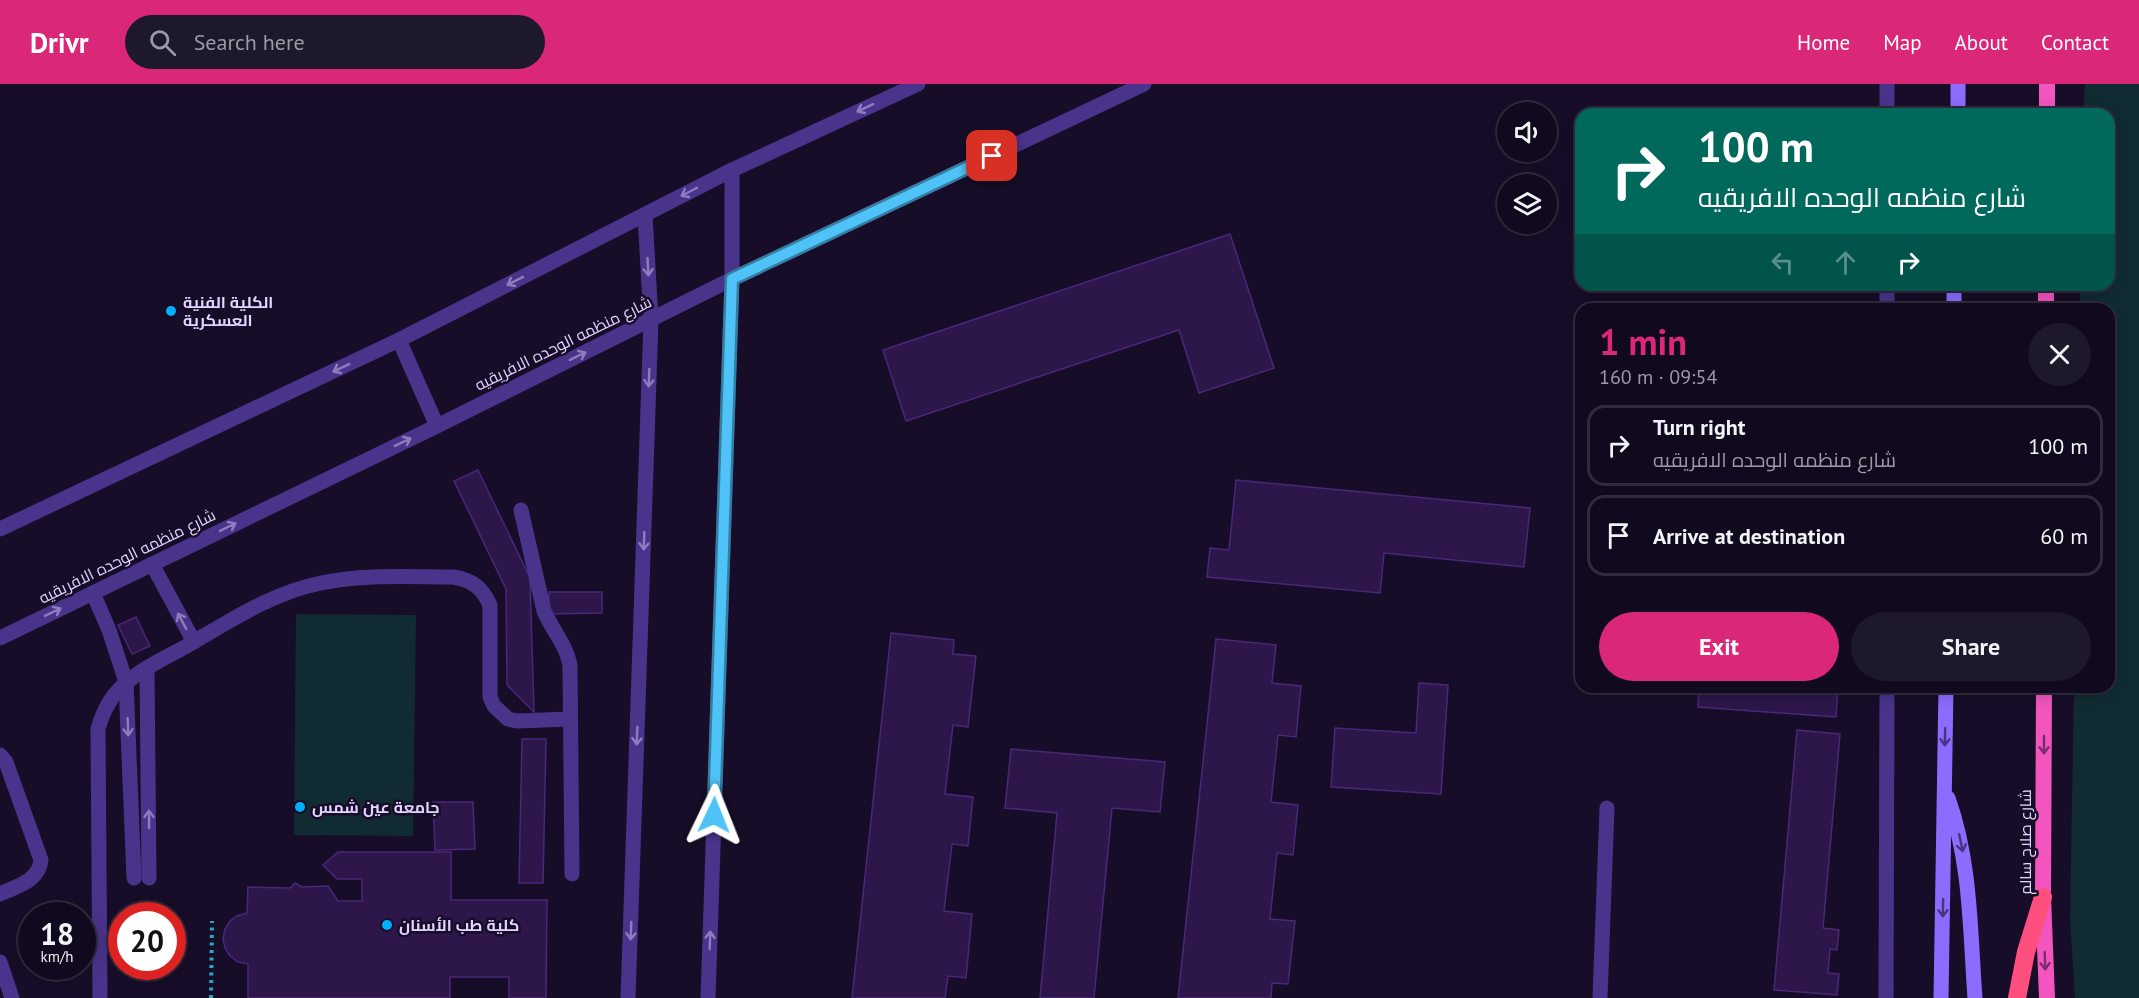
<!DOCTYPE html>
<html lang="en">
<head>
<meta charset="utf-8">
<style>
	:root { --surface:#110a1e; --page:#1e182b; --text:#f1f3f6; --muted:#9c9aa4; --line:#302b3c; --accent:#db2777 }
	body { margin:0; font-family:"PT Sans",Cairo,sans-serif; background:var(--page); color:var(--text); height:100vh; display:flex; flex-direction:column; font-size:22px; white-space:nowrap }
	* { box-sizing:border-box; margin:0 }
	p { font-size:20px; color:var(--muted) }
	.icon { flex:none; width:33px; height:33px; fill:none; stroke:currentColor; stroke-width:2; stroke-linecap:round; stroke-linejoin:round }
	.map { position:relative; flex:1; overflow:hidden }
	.drawer { position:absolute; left:1575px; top:219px; width:540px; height:390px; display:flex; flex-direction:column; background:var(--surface); border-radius:18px; box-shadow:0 3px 15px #0003,0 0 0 2px var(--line) }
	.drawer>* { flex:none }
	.hud { position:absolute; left:1575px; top:24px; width:540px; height:183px; border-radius:18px; box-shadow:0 3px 15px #0003,0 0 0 2px var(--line); background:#00695c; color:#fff; overflow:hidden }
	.controls { position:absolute; left:1497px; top:18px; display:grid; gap:12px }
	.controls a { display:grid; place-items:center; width:60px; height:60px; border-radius:50%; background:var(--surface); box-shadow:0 3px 15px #0003,0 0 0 2px var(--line); font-size:30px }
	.speed { position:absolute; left:18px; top:818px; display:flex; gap:12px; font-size:30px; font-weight:700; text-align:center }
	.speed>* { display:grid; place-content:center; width:78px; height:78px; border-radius:50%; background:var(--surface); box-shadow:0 3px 15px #0003,0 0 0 2px var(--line); line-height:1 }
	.speed small { font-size:15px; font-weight:400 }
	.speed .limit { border:9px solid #d22; background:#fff; color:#111 }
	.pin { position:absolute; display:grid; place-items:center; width:51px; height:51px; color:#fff; margin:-26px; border-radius:12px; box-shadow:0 3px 9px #0006 }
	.me { position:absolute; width:66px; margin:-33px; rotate:2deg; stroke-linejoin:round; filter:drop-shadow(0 0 4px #0008) }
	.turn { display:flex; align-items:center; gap:21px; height:126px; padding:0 24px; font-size:27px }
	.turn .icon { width:78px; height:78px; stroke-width:2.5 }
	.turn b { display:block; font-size:42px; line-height:51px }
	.lanes { display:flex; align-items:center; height:57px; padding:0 24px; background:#0003; justify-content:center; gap:30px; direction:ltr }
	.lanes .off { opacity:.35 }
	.round { display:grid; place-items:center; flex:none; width:63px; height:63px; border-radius:32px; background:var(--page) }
	.head { display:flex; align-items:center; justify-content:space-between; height:102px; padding:0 24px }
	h1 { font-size:36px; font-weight:800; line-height:45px; color:var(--accent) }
	.action { display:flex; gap:12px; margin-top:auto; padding:12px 24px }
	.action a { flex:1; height:69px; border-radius:36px; background:var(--accent); color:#fff; font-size:24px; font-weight:800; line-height:69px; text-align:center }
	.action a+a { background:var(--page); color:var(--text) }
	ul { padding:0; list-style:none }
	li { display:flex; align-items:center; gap:18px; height:81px; margin:0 12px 9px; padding:0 12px; border:3px solid var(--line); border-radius:18px }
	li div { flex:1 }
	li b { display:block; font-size:22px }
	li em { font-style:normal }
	header { display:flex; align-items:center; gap:36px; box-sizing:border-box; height:84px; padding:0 30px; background:var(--accent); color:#fff }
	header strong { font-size:28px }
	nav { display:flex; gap:33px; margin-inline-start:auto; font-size:21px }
	.search { width:420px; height:54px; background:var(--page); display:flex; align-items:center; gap:15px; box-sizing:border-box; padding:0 21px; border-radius:33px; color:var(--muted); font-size:22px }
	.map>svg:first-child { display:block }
	.green { fill:#102c32 }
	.building { fill:#2d174a; stroke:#492779; stroke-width:1.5 }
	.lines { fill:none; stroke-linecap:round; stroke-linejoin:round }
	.path { stroke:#24aac3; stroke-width:4; stroke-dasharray:3 4.5; stroke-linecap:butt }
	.service { stroke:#4a348b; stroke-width:15 }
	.tertiary { stroke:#4a348b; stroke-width:15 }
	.secondary { stroke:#8e6bff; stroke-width:15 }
	.trunk { stroke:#f255be; stroke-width:16 }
	.motorway { stroke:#ff4f7e; stroke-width:18 }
	.oneway { stroke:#8e7cbf }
	.oneway2 { stroke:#47337e }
	.oneway3 { stroke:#7a2d6c }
	.route-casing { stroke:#337fa1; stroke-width:15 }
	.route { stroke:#4fc3f7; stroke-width:10 }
	.poi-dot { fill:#00afff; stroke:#170d28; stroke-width:2 }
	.labels { text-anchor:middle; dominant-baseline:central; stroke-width:5; stroke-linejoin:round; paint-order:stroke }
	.poi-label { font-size:16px; font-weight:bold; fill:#e2d4ff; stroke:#170d28; text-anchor:start }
	.street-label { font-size:16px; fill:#e2d4ff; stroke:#170d28 }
</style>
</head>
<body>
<header>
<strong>Drivr</strong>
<div class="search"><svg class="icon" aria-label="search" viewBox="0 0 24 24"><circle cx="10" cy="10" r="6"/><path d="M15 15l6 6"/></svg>Search here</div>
<nav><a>Home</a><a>Map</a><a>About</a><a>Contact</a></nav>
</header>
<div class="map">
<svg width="2139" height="914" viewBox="0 0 2139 914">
	<rect width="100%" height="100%" fill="#170d28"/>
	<g class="green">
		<polygon points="2085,0 2139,0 2139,914 2075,914 2070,836 2074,603 2109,603 2109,225 2080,225 2080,201 2109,201 2109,30 2083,30"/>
		<polygon points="296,530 416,531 413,752 294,751"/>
	</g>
	<g class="building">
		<polygon points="1230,150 1274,284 1199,309 1179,246 906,337 883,266"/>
		<polygon points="1795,201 1833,201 1796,207"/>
		<polygon points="478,386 530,494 534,628 507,601 506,505 454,397"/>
		<polygon points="1236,396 1530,424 1524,483 1384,469 1380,509 1207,493 1210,464 1229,466"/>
		<polygon points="549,508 602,508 602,529 549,530"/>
		<polygon points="136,533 150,562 132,570 118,541"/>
		<polygon points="891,549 954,556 953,570 976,572 968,643 953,641 945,710 973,713 968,762 952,760 944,827 972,830 966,894 948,892 945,914 852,914"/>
		<polygon points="1216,555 1276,561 1272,599 1301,602 1296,653 1278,651 1271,718 1298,721 1293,771 1277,769 1270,835 1295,837 1288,900 1272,899 1271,914 1178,914"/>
		<polygon points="1419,599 1448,601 1441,710 1331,703 1335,644 1416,649"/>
		<polygon points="1699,603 1838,603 1836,633 1698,623"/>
		<polygon points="1797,646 1840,650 1823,844 1839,846 1837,866 1830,865 1828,889 1839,890 1837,911 1774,906"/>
		<polygon points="522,655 546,655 543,799 519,799"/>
		<polygon points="1011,665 1165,678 1160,728 1112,724 1094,914 1040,914 1057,729 1005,724"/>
		<polygon points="433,718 473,718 475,765 435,766"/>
		<polygon points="338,768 451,768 451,816 547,816 546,914 509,914 509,893 450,893 450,914 248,914 248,880 238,878 230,872 225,864 223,855 225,845 230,837 237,832 247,829 248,803 290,804 295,799 302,803 328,802 338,817 362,817 362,795 337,795 323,781"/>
	</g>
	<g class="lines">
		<polyline class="path" points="211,914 212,837"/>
		<g class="service">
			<polyline points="1887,30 1887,0"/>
			<polyline points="1887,225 1887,201"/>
			<path d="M521 426 544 527C552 546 566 560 570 581L572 790"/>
			<polyline points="152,480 194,558"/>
			<polyline points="93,509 109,546 126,598 134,794"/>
			<polyline points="147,584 149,794"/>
			<path d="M0 671 6 678 41 776C39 797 17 802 0 810"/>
			<polyline points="0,878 12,914"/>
			<path d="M100 914 98 645C103 627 111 611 126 599 143 584 165 574 185 563 228 538 271 509 321 499 364 490 409 493 453 493 473 496 482 504 490 521V613L494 622 508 635 517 637 570 635"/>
			<polyline points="628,914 651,236"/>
			<polyline points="708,914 732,195"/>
			<polyline points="1600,914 1607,724"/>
			<polyline points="1886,914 1887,603"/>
		</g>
		<g class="tertiary">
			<polyline points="732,86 732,195"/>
			<polyline points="645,131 651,236"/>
			<polyline points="399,256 437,342"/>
			<polyline points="0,445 399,256 732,86 918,0"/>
			<polyline points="0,554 437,342 732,195 1144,0"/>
		</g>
		<g class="secondary">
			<polyline points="1958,30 1958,0"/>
			<polyline points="1954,225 1954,201"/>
			<path d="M1948 714C1971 778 1970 847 1975 914"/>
			<polyline points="1941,914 1946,603"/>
		</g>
		<g class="trunk">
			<polyline points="2047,30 2047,0"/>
			<polyline points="2046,225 2046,201"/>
			<polyline points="2044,603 2043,813 2047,914"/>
		</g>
		<polyline class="motorway" points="2017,914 2026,868 2043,813"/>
	</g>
	<defs><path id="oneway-shaft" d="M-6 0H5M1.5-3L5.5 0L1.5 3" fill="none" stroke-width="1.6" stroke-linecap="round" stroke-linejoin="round" transform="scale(1.5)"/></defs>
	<g class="oneway">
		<use href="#oneway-shaft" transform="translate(865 24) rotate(155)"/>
		<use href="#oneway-shaft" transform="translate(689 108) rotate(152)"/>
		<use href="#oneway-shaft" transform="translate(648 183) rotate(87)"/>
		<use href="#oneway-shaft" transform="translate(515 197) rotate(153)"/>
		<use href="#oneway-shaft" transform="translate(578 272) rotate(-26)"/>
		<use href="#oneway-shaft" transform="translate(341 284) rotate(155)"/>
		<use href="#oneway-shaft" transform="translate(649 294) rotate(92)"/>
		<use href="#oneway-shaft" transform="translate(403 358) rotate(-26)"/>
		<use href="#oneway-shaft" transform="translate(228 443) rotate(-26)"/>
		<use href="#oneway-shaft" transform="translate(644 457) rotate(92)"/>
		<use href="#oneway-shaft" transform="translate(53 528) rotate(-26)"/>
		<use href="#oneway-shaft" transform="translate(182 537) rotate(-118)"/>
		<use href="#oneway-shaft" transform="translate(128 643) rotate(88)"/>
		<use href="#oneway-shaft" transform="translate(637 652) rotate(92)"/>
		<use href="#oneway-shaft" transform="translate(149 735) rotate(-91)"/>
		<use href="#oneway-shaft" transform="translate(631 847) rotate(92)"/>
		<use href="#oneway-shaft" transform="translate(710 856) rotate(-88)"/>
	</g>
	<g class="oneway2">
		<use href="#oneway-shaft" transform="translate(1945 653) rotate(91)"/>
		<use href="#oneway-shaft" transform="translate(1961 759) rotate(78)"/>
		<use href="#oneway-shaft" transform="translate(1943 824) rotate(91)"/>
	</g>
	<g class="oneway3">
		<use href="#oneway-shaft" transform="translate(2044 661) rotate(90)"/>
		<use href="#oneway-shaft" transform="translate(2045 877) rotate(88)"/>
	</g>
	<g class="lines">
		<defs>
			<polyline id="route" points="714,731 732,195 992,72"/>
		</defs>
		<use href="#route" class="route-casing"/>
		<use href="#route" class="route"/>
	</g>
	<g class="poi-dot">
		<circle cx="171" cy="227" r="6"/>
		<circle cx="300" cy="723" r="6"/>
		<circle cx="387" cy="841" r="6"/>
	</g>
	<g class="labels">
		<g class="poi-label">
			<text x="183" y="218">الكلية الفنية<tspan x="183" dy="18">العسكرية</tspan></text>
			<text x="312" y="723">جامعة عين شمس</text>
			<text x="399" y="841">كلية طب الأسنان</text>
		</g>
		<g class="street-label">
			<text transform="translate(563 259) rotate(-26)">شارع منظمه الوحده الافريقيه</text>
			<text transform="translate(127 472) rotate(-26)">شارع منظمه الوحده الافريقيه</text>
			<text transform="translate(2025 758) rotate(-90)">شارع صلاح سالم</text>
		</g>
	</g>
</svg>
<div class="controls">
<a><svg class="icon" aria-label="sound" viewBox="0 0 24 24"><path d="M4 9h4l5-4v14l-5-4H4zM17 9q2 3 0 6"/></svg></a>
<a><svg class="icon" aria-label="layers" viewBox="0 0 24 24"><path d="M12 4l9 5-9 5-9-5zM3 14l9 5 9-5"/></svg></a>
</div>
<div class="speed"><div>18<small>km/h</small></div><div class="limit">20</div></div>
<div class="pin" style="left:992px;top:72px;background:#d93025"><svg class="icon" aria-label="arrive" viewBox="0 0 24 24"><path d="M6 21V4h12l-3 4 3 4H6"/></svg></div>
<svg class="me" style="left:714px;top:731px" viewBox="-20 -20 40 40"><path d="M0-17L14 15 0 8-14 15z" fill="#4fc3f7" stroke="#fff" stroke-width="4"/></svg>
<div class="hud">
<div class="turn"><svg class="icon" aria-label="right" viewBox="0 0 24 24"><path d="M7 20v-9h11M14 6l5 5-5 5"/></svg><div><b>100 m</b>شارع منظمه الوحده الافريقيه</div></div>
<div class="lanes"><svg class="icon off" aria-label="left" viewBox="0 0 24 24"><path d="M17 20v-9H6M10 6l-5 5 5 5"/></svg><svg class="icon off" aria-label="ahead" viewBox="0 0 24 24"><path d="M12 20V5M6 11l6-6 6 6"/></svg><svg class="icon" aria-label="right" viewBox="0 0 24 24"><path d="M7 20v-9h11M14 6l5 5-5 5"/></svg></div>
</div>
<section class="drawer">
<div class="head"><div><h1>1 min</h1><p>160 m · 09:54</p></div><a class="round"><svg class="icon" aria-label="close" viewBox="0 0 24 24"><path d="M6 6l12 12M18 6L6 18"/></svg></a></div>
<ul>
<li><svg class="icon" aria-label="right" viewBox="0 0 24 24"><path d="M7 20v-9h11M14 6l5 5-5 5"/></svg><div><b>Turn right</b><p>شارع منظمه الوحده الافريقيه</p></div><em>100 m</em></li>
<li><svg class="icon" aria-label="arrive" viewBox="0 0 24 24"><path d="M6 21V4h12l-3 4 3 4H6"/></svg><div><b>Arrive at destination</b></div><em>60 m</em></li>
</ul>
<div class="action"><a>Exit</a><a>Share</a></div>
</section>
</div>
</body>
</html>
